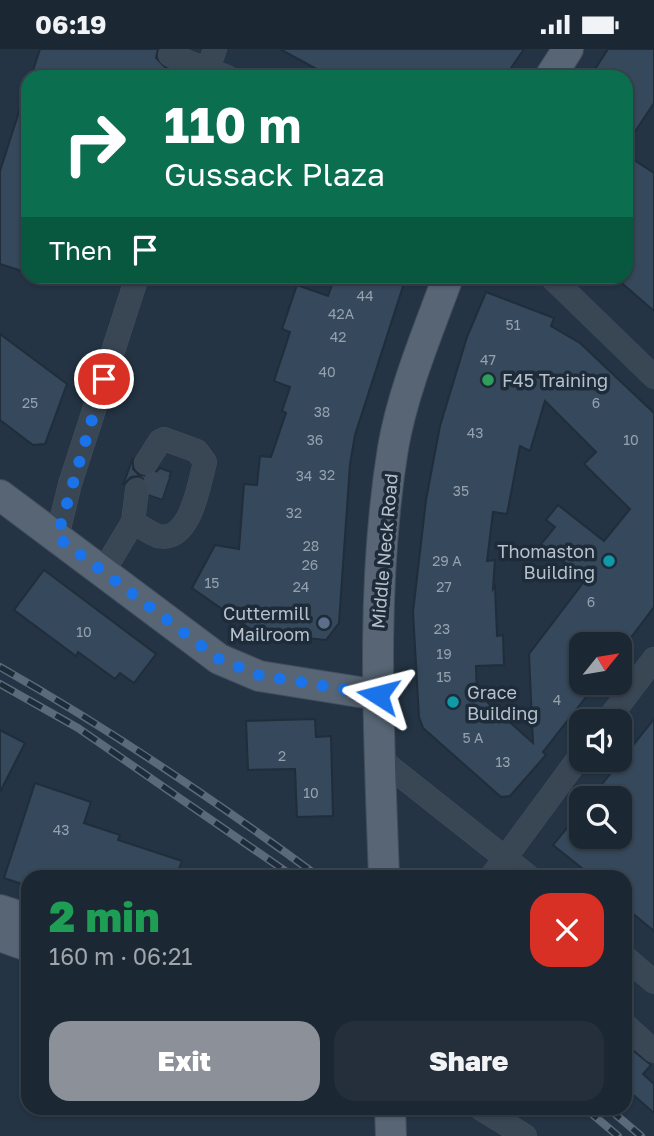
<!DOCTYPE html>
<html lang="en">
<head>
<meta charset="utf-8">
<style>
	:root { --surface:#1b2733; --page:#242f3b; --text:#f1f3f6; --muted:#a0a5ac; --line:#39444e; --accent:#8c9099 }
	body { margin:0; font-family:"Golos Text",sans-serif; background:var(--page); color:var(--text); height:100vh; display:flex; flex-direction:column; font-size:26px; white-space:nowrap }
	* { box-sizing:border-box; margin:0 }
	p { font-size:23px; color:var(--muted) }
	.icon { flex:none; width:38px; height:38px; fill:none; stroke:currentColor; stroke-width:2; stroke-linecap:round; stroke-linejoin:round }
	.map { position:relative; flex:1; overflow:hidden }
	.side { position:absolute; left:21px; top:821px; width:611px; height:245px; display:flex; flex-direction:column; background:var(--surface); border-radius:21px; box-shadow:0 2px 5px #0004,0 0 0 2px var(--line) }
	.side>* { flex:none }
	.banner { position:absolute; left:21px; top:21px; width:612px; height:214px; border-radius:21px; box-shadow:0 2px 5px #0004,0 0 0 2px var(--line); background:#0b6e4f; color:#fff; overflow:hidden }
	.needle { width:46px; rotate:60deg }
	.buttons { position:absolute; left:569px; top:583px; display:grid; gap:14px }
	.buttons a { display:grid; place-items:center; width:63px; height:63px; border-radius:14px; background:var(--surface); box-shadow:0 2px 5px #0004,0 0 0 2px var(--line); font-size:35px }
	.pin { position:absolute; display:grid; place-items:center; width:60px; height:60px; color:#fff; margin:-30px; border:4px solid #fff; border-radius:50%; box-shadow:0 2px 7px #0007 }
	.me { position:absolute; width:77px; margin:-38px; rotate:279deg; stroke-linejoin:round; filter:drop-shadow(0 0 5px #0008) }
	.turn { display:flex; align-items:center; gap:24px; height:147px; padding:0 28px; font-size:32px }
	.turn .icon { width:91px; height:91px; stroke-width:2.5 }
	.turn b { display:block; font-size:49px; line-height:60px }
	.then { display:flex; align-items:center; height:66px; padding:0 28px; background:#0003; gap:14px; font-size:26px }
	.round { display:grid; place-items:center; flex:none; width:74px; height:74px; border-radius:21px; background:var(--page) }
	.headline { display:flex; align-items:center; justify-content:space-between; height:119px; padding:0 28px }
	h1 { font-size:42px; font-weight:800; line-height:52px; color:#1e9e55 }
	.cta { display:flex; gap:14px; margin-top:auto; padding:14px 28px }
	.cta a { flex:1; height:80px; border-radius:21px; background:var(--accent); color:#fff; font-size:28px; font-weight:800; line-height:80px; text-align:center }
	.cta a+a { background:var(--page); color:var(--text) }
	.status { display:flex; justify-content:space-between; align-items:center; height:49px; padding:0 35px; background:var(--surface); direction:ltr }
	.status svg { height:19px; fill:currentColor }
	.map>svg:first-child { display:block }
	.building { fill:#36485b; stroke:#202d3b; stroke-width:2; fill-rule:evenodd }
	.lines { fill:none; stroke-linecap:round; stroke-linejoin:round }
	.minor-tunnel { stroke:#3a4959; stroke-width:23; stroke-dasharray:23 11; stroke-linecap:butt }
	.minor-casing { stroke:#434f5d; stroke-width:24 }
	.major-casing { stroke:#434f5d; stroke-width:32 }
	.minor { stroke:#394654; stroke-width:23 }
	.major { stroke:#576574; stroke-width:30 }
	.rail-casing { stroke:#5b6a7b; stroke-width:8 }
	.rail { stroke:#1e2b39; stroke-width:5; stroke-dasharray:16; stroke-linecap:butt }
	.route { stroke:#1a73e8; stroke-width:12; stroke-dasharray:0 21.6 }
	.leisure-dot { fill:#2e9e5b; stroke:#1e2b39; stroke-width:2.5 }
	.culture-dot { fill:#0f9aa8; stroke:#1e2b39; stroke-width:2.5 }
	.service-dot { fill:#5c6f8a; stroke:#1e2b39; stroke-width:2.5 }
	.labels { text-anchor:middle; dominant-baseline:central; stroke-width:7; stroke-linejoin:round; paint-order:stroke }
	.number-label { font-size:14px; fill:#94a1af }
	.poi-label { font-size:18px; fill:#b6c1cd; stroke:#1e2b39; text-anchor:start }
	.street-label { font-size:18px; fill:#b6c1cd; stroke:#1e2b39 }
</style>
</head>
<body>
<div class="status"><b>06:19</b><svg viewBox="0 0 49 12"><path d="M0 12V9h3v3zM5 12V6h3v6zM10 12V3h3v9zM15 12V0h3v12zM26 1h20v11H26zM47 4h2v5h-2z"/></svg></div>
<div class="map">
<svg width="654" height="1087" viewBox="0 0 654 1087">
	<rect width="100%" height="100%" fill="#243444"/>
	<g class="building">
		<polygon points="40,0 158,0 156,9 166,19 163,28 31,28"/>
		<polygon points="280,0 524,0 505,28 331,28"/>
		<polygon points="608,0 654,0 654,54 626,96 626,28 590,28"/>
		<polygon points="24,47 28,48 28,224 0,215 0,122"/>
		<polygon points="626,106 654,124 654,262 615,228 626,228"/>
		<polygon points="335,228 406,228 355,386 350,415 339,574 326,591 256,584 192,539 215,496 239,500 244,435 257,436 260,407 271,408 286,364 282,362 290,338 274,332 290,283 282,280 297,236 328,247"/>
		<path d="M486 243 554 269 551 277 580 294 654 364V558L626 595H581V634H597L543 703 546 706 510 747 501 748 423 679 419 668 413 563 426 451 440 377 467 288ZM545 352 596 403 584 415 630 460 604 492 558 456 546 471 555 478 541 495 586 530 529 605 533 694 477 644 476 617 504 616 503 586 497 587 495 537 493 540 495 511 487 512 493 463 507 465 520 397 530 402Z"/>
		<polygon points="0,285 67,335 45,395 33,396 0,371"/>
		<polygon points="133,409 133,420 139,426 152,427 160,419 171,423 162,450 150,446 150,435 139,427 131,428 123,436"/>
		<polygon points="44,521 156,605 134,634 120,624 115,630 78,603 76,607 14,561"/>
		<polygon points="315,670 316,688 331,687 333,767 297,768 295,720 248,721 246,672"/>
		<polygon points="654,670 654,882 625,858 625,828 593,828 553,796 581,762 581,788 620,788 620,749 591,749"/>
		<polygon points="0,681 25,694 0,743"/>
		<polygon points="35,734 91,753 84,774 120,786 118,791 182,812 176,828 28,828 28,837 4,829"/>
		<polygon points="625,995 651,1016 643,1025 654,1035 654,1064 629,1042 625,1046"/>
	</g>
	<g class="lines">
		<polyline class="minor-tunnel" points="151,446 160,419"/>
		<defs>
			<g id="minor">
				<polyline points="170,6 227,28"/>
				<polyline points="205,28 215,0"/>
				<polyline points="551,228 654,328"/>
				<path d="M133 473C141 477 150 485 158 487 191 494 199 435 205 413L197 402 164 390 160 392 146 414"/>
				<polyline points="57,488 70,435 137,228"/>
				<polyline points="103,523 133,473 137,441"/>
				<polyline points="607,672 654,610"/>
				<polyline points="380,710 529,828"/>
				<polyline points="491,828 581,706"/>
				<polyline points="625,908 654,933"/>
				<polyline points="625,976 654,1002"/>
				<polyline points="480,1059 525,1087"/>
			</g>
			<g id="major">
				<polyline points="550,28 568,0"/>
				<polyline points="0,446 219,610 259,627 378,646"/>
				<path d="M384 828C379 685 370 541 393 399 403 341 428 283 448 228"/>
				<polyline points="0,861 28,870"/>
				<polyline points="0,887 28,897"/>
				<polyline points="390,1059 391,1087"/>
			</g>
		</defs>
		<use href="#minor" class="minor-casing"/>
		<use href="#major" class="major-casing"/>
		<use href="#minor" class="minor"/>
		<use href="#major" class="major"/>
		<defs>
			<g id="rail">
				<path d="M0 618C111 681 216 752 319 828"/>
				<polyline points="0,635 78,679 294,828"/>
				<polyline points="585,1059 618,1087"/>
				<polyline points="608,1059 641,1087"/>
			</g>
		</defs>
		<use href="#rail" class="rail-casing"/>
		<use href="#rail" class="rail"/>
	</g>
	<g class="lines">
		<polyline class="route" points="104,330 57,488 219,610 259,626 378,646"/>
	</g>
	<circle class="leisure-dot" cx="488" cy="331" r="7"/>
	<g class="culture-dot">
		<circle cx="609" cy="512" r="7"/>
		<circle cx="453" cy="653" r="7"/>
	</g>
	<circle class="service-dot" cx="324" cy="574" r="7"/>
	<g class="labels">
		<g class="number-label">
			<text x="365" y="246">44</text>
			<text x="341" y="264">42A</text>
			<text x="513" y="275">51</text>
			<text x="338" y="287">42</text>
			<text x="488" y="310">47</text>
			<text x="327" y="322">40</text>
			<text x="30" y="353">25</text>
			<text x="596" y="353">6</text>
			<text x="322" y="362">38</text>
			<text x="475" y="383">43</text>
			<text x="315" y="390">36</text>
			<text x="631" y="390">10</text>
			<text x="327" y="425">32</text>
			<text x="304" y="426">34</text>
			<text x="461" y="441">35</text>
			<text x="294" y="463">32</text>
			<text x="311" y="496">28</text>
			<text x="447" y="511">29 A</text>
			<text x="310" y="515">26</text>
			<text x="212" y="533">15</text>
			<text x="301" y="537">24</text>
			<text x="444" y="537">27</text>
			<text x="591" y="552">6</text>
			<text x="442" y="579">23</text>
			<text x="84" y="582">10</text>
			<text x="444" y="604">19</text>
			<text x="444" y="627">15</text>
			<text x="557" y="650">4</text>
			<text x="473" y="688">5 A</text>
			<text x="282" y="706">2</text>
			<text x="503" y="712">13</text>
			<text x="311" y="743">10</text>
			<text x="61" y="780">43</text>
		</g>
		<g class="poi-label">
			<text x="502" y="331">F45 Training</text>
			<text x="595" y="502" text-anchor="end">Thomaston<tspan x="595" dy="21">Building</tspan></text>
			<text x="310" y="564" text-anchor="end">Cuttermill<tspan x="310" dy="21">Mailroom</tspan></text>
			<text x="467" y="643">Grace<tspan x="467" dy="21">Building</tspan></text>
		</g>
		<g class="street-label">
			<text transform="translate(384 502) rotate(-85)">Middle Neck Road</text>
		</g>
	</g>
</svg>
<div class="buttons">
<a><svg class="needle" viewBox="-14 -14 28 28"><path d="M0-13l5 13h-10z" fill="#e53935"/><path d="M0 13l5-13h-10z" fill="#a0a5ac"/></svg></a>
<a><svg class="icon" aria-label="sound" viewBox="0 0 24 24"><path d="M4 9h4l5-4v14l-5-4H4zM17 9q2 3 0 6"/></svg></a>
<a><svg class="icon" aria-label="search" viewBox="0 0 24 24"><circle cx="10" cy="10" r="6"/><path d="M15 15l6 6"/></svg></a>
</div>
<div class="pin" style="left:104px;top:330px;background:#d93025"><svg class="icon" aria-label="arrive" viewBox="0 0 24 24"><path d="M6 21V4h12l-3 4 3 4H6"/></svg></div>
<svg class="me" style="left:378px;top:646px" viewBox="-20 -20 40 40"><path d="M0-17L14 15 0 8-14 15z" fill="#1a73e8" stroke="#fff" stroke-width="4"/></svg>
<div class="banner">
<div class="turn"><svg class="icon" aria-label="right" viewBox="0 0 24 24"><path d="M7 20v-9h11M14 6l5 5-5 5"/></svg><div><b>110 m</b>Gussack Plaza</div></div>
<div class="then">Then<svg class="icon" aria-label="arrive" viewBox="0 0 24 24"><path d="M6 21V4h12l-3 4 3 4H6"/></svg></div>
</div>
<section class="side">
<div class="headline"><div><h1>2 min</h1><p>160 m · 06:21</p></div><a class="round" style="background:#d93025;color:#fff"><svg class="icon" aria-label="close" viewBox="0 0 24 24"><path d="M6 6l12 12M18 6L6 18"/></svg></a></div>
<div class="cta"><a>Exit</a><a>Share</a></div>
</section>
</div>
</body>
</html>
